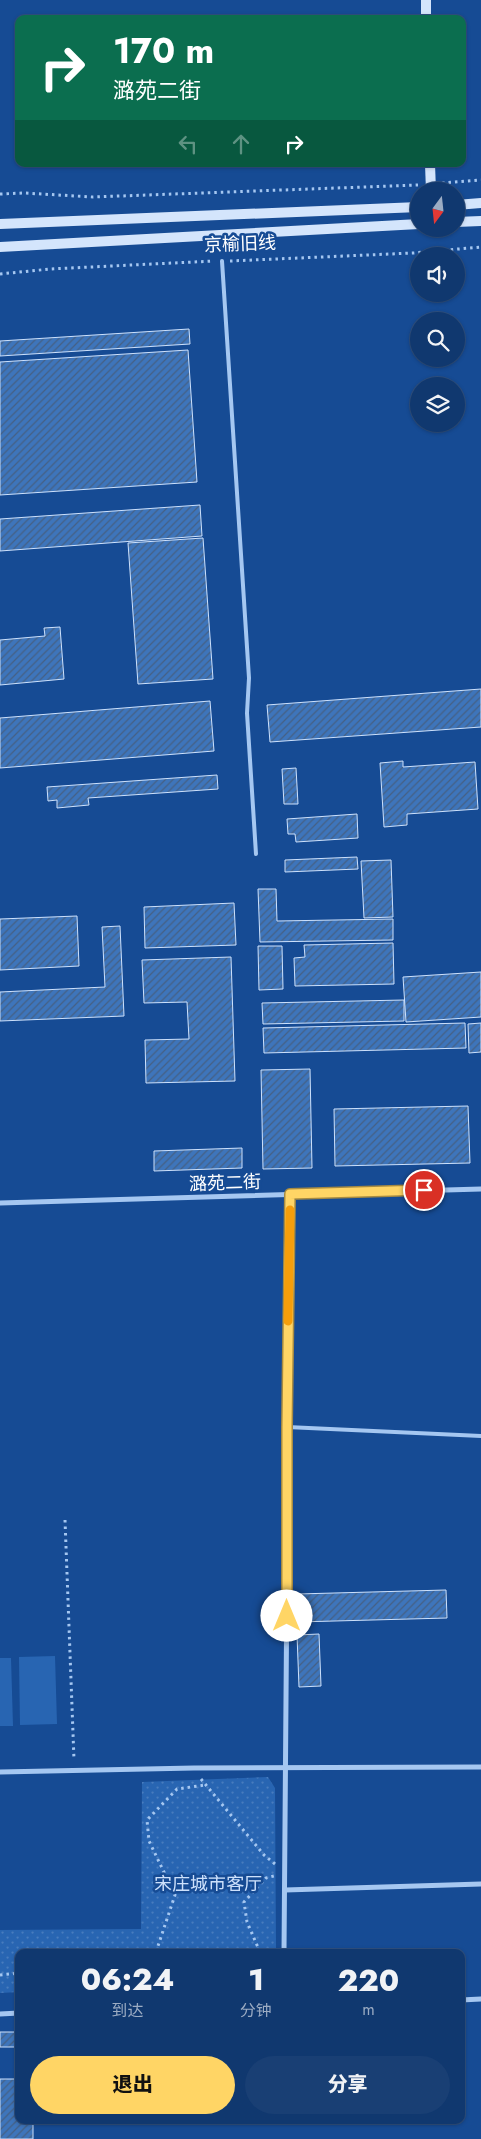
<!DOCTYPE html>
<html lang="zh">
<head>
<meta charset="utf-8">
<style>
	:root { --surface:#10386f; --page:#193f74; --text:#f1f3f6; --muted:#9cacc3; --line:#305282; --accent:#ffd565 }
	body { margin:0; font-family:Jost,"Noto Sans SC",sans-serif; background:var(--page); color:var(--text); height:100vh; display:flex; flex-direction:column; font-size:19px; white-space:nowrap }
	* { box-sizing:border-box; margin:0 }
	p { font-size:16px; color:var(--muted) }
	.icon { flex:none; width:28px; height:28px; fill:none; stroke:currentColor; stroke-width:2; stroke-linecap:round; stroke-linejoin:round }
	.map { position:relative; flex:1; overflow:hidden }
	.sheet { position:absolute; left:15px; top:1949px; width:450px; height:175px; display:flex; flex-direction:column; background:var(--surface); border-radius:10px; box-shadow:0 1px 4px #0004,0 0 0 1px var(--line) }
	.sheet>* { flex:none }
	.guide { position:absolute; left:15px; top:15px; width:451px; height:152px; border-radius:10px; box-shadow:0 1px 4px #0004,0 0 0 1px var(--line); background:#0b6e4f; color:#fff; overflow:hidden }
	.needle { width:32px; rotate:195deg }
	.fabs { position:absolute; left:410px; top:182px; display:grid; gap:10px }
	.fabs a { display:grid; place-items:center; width:55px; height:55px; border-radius:50%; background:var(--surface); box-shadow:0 1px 4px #0004,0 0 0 1px var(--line); font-size:25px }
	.pin { position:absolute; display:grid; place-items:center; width:42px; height:42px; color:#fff; margin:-21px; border:2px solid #fff; border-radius:50%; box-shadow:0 1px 5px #0007 }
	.me { position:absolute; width:55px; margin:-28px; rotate:0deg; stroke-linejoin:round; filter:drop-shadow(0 0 4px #0008) }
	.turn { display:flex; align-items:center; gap:18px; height:105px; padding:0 15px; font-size:22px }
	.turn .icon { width:65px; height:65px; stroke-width:2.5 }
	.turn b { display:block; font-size:35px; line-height:42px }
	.lanes { display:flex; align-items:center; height:48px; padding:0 15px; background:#0003; justify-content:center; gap:25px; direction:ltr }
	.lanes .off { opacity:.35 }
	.eta { display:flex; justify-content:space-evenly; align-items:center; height:85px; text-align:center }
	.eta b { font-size:30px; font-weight:800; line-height:35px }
	.cta { display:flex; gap:10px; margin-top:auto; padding:10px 15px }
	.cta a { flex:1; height:58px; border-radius:30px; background:var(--accent); color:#111; font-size:20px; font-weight:800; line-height:58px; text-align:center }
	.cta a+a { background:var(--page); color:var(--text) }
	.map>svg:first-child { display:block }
	.green { fill:#2865b2 }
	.park { fill:url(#park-dots) }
	.building { fill:url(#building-hatch); stroke:#cde1fc }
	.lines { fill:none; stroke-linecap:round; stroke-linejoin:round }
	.path { stroke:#a5c7f1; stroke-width:3; stroke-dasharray:2.5 4; stroke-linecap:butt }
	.lane { stroke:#a5c7f1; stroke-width:4 }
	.street { stroke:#a5c7f1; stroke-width:5 }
	.secondary { stroke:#d4e5fc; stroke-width:10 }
	.route-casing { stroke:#a68a42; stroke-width:12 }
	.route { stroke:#ffd565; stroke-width:9 }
	.slow { stroke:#f59e0b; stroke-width:9 }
	.labels { text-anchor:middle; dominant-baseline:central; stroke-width:5; stroke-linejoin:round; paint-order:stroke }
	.street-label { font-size:18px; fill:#fff; stroke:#164b94 }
	.park-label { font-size:18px; fill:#cde1fc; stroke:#164b94 }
</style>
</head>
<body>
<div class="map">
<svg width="481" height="2139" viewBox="0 0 481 2139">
	<defs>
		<pattern id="park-dots" width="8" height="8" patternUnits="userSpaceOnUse" patternTransform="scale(1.25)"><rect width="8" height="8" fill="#2865b2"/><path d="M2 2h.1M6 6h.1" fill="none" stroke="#487cbe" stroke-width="1.8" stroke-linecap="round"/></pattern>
		<pattern id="building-hatch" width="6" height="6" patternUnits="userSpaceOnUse" patternTransform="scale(1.25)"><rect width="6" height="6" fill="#3e75bb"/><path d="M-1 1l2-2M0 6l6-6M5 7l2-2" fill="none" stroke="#456084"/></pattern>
	</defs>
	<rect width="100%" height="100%" fill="#164b94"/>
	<g class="green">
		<polygon points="55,1656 57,1724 20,1725 19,1657"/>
		<polygon points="0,1658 11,1658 13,1726 0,1726"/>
	</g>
	<polygon class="park" points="268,1777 275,1788 276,1952 19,1952 19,1992 0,1993 0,1930 141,1929 142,1782"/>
	<g class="building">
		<polygon points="189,329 190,344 0,356 0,341"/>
		<polygon points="188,350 197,482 0,495 0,362"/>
		<polygon points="200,505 202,536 0,551 0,519"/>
		<polygon points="203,538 213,679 138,684 128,543"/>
		<polygon points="60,627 64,679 0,685 0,640 45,636 44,628"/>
		<polygon points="481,689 481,727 270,742 267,705"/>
		<polygon points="210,701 214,751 0,768 0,718"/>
		<polygon points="403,761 403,767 475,762 478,809 407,814 407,825 384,827 380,763"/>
		<polygon points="296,768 298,804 284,804 282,769"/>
		<polygon points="217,775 218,789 88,798 89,805 57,808 57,800 48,801 47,787"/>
		<polygon points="357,814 358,838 296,842 295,834 288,834 287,819"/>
		<polygon points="357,857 358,869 285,872 285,860"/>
		<polygon points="391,860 393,917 364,918 361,861"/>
		<polygon points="258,889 276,889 277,921 393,919 393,940 260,942"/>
		<polygon points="234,903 236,945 145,948 144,907"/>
		<polygon points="77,916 79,966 0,970 0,919"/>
		<polygon points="120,926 124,1016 0,1021 0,992 105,987 102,927"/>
		<polygon points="393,943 394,984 295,986 294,958 305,957 304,945"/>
		<polygon points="258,946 282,946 283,989 259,990"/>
		<polygon points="231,957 235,1081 146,1083 145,1040 189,1039 187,1002 144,1003 142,960"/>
		<polygon points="481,972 481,1017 406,1022 403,977"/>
		<polygon points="404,1000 404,1021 263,1024 262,1003"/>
		<polygon points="465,1023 466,1048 264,1053 263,1028"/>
		<polygon points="481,1023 481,1052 469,1053 468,1024"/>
		<polygon points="310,1069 312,1168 263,1169 261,1070"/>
		<polygon points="468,1106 470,1163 335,1166 334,1109"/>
		<polygon points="242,1148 242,1168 154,1171 154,1151"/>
		<polygon points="446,1590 447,1618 297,1622 297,1594"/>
		<polygon points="319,1634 321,1686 299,1687 297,1635"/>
		<rect x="0" y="2032" width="19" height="15"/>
		<polygon points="0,2079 19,2079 19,2120 33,2120 33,2139 0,2139"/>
	</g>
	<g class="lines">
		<g class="path">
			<polyline points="442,183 481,180"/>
			<polyline points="0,194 24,193 93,197 418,185"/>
			<polyline points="230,261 413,253 481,247"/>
			<polyline points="0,274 50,269 214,261"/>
			<polyline points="65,1520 74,1760"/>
			<polyline points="201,1779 264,1855 275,1864"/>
			<polyline points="156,1952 175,1895 149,1841 147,1820 177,1789 205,1785"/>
			<polyline points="260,1952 247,1922 244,1902 266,1878 274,1876"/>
			<polyline points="0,1975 19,1973"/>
		</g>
		<g class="lane">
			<polyline points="222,261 249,678 247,713 256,854"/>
			<polyline points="287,1427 481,1436"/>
		</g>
		<g class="street">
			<polyline points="0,1203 481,1189"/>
			<polyline points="0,1772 194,1768 481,1767"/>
			<polyline points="285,1890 481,1884"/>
			<path d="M284 1952C286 1700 286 1447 290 1194"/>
			<polyline points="461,2000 481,1999"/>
			<polyline points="0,2014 19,2013"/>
		</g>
		<g class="secondary">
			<polyline points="426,0 426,19"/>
			<polyline points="430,164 431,191"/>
			<polyline points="456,205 481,203"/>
			<polyline points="456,222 481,221"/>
			<polyline points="0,224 419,207"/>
			<polyline points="0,247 419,224"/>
		</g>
	</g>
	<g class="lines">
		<defs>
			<polyline id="route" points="287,1616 287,1427 290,1194 424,1190"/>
		</defs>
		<use href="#route" class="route-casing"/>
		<use href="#route" class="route"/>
		<polyline class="slow" points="288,1321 290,1210"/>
	</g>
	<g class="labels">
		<g class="street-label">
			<text transform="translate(240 244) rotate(-2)">京榆旧线</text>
			<text transform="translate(225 1183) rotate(-2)">潞苑二街</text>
		</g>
		<g class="park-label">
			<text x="208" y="1884">宋庄城市客厅</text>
		</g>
	</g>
</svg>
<div class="fabs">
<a><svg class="needle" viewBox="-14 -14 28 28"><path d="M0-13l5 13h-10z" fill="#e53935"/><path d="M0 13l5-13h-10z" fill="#9cacc3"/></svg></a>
<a><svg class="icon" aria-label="sound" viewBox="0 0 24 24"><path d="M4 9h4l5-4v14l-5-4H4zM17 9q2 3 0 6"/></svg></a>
<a><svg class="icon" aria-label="search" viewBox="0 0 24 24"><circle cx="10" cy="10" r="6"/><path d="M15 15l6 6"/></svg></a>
<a><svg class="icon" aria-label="layers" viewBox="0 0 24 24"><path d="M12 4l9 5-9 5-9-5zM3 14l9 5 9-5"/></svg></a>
</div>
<div class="pin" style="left:424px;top:1190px;background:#d93025"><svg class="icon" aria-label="arrive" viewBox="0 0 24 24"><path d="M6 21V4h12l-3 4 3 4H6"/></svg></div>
<svg class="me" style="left:287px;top:1616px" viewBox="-20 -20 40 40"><circle r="19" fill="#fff"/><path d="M0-13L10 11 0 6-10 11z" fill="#ffd565"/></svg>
<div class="guide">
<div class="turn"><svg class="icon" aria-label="right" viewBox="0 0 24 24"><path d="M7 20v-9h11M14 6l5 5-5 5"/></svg><div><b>170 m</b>潞苑二街</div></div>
<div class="lanes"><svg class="icon off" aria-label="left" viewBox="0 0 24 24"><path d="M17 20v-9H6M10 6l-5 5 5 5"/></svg><svg class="icon off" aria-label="ahead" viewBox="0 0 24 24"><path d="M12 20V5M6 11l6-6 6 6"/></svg><svg class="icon" aria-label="right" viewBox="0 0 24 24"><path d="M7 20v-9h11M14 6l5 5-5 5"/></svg></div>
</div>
<section class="sheet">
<div class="eta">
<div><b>06:24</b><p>到达</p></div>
<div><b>1</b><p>分钟</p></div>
<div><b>220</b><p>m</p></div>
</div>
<div class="cta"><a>退出</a><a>分享</a></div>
</section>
</div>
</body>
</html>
